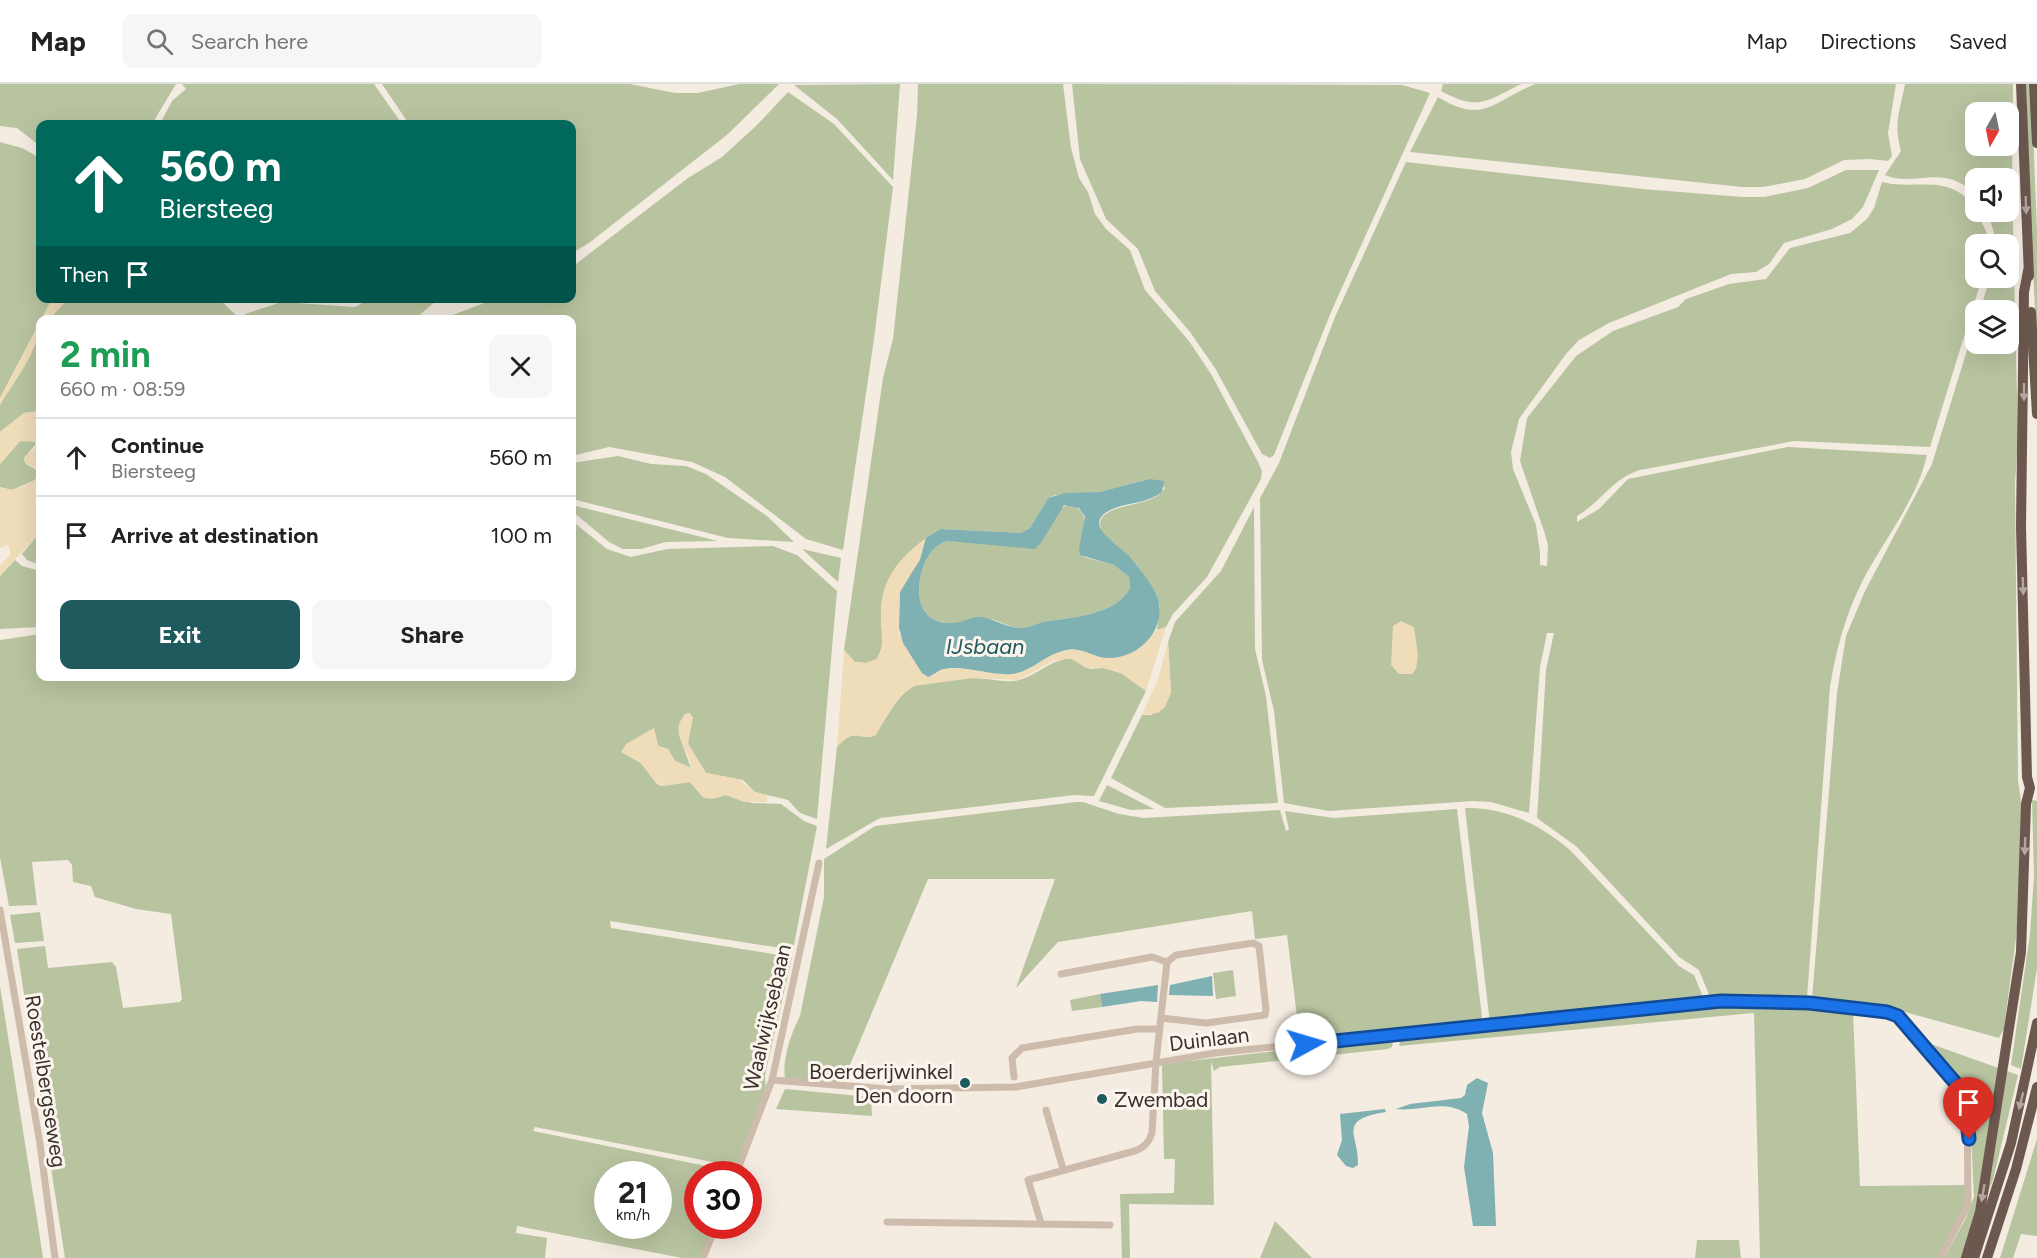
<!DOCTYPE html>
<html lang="en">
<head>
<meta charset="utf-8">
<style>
	:root { --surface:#fff; --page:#f6f6f6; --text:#222; --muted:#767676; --line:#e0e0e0; --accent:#1f5a5e }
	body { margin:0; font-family:Figtree,sans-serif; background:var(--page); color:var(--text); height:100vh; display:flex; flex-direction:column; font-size:22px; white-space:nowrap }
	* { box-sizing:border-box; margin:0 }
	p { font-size:20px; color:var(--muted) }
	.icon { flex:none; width:33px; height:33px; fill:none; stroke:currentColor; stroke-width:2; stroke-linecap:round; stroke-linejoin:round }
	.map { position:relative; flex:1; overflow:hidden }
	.details { position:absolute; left:36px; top:231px; width:540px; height:366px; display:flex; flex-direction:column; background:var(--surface); border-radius:12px; box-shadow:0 6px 24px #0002 }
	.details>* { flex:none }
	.banner { position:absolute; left:36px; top:36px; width:540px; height:183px; border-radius:12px; box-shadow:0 6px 24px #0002; background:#00695c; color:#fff; overflow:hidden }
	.needle { width:39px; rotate:189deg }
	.tools { position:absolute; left:1965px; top:18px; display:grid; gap:12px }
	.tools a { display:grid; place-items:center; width:54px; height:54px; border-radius:12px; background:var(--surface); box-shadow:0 6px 24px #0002; font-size:30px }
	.speed { position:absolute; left:594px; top:1077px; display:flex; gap:12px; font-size:30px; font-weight:700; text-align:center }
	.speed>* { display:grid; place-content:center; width:78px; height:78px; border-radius:50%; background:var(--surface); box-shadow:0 6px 24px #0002; line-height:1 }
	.speed small { font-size:15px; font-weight:400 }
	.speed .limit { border:9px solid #d22; background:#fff; color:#111 }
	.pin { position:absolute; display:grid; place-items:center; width:51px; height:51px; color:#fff; margin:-62px -26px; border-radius:50% 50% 50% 0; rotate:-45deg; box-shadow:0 0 6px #0007 }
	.pin .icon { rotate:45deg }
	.me { position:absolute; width:66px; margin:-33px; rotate:84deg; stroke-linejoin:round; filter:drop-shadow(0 0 4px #0008) }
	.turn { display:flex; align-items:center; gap:21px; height:126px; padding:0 24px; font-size:27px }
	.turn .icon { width:78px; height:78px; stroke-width:2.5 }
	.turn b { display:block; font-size:42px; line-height:51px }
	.then { display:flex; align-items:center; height:57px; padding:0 24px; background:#0003; gap:12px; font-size:22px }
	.round { display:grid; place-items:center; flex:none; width:63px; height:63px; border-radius:12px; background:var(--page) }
	.head { display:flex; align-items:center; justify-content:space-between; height:102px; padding:0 24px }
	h1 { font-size:36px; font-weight:700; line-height:45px; color:#1e9e55 }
	.cta { display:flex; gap:12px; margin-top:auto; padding:12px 24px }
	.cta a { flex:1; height:69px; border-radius:12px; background:var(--accent); color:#fff; font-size:24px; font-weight:700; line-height:69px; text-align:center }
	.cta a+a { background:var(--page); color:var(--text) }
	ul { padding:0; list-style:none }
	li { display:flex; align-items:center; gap:18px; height:78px; padding:0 24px; border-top:2px solid var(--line) }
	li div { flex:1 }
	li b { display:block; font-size:22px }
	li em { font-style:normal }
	header { display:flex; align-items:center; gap:36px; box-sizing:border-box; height:84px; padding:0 30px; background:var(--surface); border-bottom:2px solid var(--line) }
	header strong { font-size:28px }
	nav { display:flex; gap:33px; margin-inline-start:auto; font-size:21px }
	.search { width:420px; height:54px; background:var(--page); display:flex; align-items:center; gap:15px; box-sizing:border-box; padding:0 21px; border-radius:12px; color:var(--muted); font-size:22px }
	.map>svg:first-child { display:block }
	.green { fill:#b8c4a0; fill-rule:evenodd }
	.sand { fill:#efdcb8 }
	.water { fill:#7fb0b2; fill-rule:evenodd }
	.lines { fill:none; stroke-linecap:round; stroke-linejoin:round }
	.minor { stroke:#cdbbac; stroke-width:7 }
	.trunk { stroke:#6c584f; stroke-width:10 }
	.oneway { fill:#b4a69e }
	.route-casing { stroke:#114b97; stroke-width:15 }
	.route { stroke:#1a73e8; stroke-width:10 }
	.poi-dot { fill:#1f5a5e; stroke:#fbf5ee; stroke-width:2 }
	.labels { text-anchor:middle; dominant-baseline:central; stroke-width:6; stroke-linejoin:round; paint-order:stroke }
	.street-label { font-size:21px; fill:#3b302b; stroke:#fbf5ee }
	.poi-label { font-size:21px; fill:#3b302b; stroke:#fbf5ee; text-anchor:end }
	.water-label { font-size:22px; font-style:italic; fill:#1f5a5e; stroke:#fbf5ee }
</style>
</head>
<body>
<header>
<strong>Map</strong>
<div class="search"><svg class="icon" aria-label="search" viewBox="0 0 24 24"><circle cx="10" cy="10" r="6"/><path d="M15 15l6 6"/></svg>Search here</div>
<nav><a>Map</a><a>Directions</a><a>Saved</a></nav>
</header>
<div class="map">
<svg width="2037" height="1174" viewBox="0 0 2037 1174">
	<rect width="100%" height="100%" fill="#f4ebe1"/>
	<g class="green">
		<polygon points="0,0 176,0 152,40 40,40 40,62 17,44 0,42"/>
		<polygon points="182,0 374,0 402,40 160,40 172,17 186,5"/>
		<polygon points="382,0 630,0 675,9 698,9 739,0 779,0 728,50 589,159 572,169 572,40 409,40"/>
		<polygon points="900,0 893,96 837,35 794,1"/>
		<path d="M918 0H1063L1071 64 1079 94 1088 108 1095 130 1106 145 1130 166 1145 206 1189 257 1211 290 1258 378 1262 387 1261 395 1207 493 1173 530 1166 543 1157 546 1160 523 1156 509 1136 480 1102 450 1100 439 1102 433C1120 417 1151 424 1165 404L1149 395 1099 408 1056 411 1048 414 1030 444 1021 449 941 445 881 539 884 558 877 575 866 579 855 578 844 566 883 294 893 255 917 32Z"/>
		<polygon points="1072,0 1402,1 1430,9 1331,228 1274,371 1270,374 1262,370 1215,284 1190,248 1155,207 1138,165 1106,135 1080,75"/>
		<path d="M1443 0H1521C1485 18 1478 27 1441 7Z"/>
		<path d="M1535 0H1896L1888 49 1892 72 1888 77 1870 75 1844 76 1805 95 1763 103H1742L1410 68 1438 13C1484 41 1493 17 1535 0Z"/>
		<path d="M1905 0H2013L2012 103 2018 353 2015 400 2018 697C2032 772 2013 869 2004 945L1999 954 1905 928 1812 915 1837 609 1846 552 1865 507 1932 380 1975 240 1976 260H2008V226H1980L1990 194H2008V160H1997L1988 128H2008V94H1976L1975 110C1943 78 1914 104 1885 91L1901 67C1893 38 1900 28 1905 0ZM1976 28H2008V62H1976Z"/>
		<polygon points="2024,0 2031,0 2037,147 2037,266"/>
		<polygon points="788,8 834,40 893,103 874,255 843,466 806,455 725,393 692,378 609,363 572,372 572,236 442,235 495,215 572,214 572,183 688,94 722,73 756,42"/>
		<polygon points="0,58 22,64 40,74 40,214 52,215 0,314"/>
		<path d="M1406 78 1643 105 1742 113H1764L1808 104 1846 86H1879L1863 123 1852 135 1832 145 1784 159 1769 180 1756 188 1731 190 1609 239 1579 256 1566 270 1519 335 1511 368 1513 385 1536 441 1540 468V481L1547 482 1548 461 1544 447 1520 377 1527 334 1576 272 1613 247 1678 223 1686 215 1729 200 1766 195 1790 164 1850 149 1867 135 1874 124 1882 98C1916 107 1954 87 1975 127 1981 137 1988 147 1989 160H1976V194H1982L1930 363 1794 357 1640 386C1613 394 1601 418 1577 432V438L1599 425 1628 395 1788 363 1927 371C1917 416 1883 457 1862 498 1845 532 1836 566 1830 603L1807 914 1710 913 1699 886 1679 873 1577 763 1537 734 1546 586 1554 549H1547L1540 583 1529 729 1491 718 1473 717 1329 727 1284 719 1274 627 1262 576 1260 414 1279 379 1335 233Z"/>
		<polygon points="69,214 219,215 240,235 48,236"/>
		<polygon points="369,215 438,215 415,235 245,235 245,230 282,218 355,223"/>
		<polygon points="40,248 40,327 24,329 0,348 0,321"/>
		<polygon points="26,356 35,358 35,361 24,374 26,380 38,387 35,396 12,406 0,403 0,380 20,357"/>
		<polygon points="618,372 651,380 686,382 706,390 767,432 794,458 728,454 572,415 572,379"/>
		<path d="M1069 420C1092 425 1085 454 1084 473L1114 481 1129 493 1130 504C1116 532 1070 533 1043 538 1036 540 1029 544 1021 544 1010 544 1001 537 990 535 977 532 967 538 954 539 919 541 913 508 924 481 929 469 936 459 949 457L1041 459 1061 424Z"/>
		<polygon points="572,421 718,457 666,458 641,465 623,465 609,458 572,427"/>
		<polygon points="1254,423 1255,565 1266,612 1278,719 1165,724 1111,694 1142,631 1151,631 1171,609 1168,558 1175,538 1221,487"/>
		<path d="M572 437 607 465 631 473 667 465 773 462 797 471 837 507 817 735 800 729 788 716 755 708 743 696 706 689 688 660 691 630 688 629 684 631 679 651 691 684 675 677 668 665 658 662 655 649 623 669 641 679 657 700 662 702 690 698 702 712 716 714 726 711 752 719 781 720 804 737 817 742 793 866 610 837 611 844 792 873 765 991 766 1009 738 1083 535 1043 533 1047 736 1088 735 1090H698V1142H715L702 1174H682L517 1142 516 1149 547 1154 545 1174H65L17 865 45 862 48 884 112 878 116 883 123 924 180 918 182 915 171 830 136 825 95 813 91 802 73 798 72 781 68 776 32 778 37 821 9 822 0 773V556L40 550V592H572ZM608 1090H658V1142H608Z"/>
		<polygon points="40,448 40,481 27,476 22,470"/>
		<polygon points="802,465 841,474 838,498"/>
		<polygon points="15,476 22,482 40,487 40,543 0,545 0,492"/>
		<path d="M1065 575H1072L1090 585 1103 584 1121 589 1146 607 1094 712 1074 711 880 734 826 765 837 663C849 650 854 650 871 653 887 638 893 615 912 603 921 598 960 593 972 594 986 594 1000 598 1014 597 1032 595 1046 579 1065 575Z"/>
		<polygon points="1107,701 1154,725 1131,726 1099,717"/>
		<polygon points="2032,716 2037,717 2037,884 2021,985 2011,981 2030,850 2034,792"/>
		<path d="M1076 718H1083L1119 730 1144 734 1280 726 1286 747 1289 746 1285 727 1334 734 1457 725 1483 941 1363 948 1300 957 1287 851 1255 855 1252 827 1058 858 1016 904 1055 795H928L842 1000 785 995C782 975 791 950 800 932L824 813V775L875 742Z"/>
		<path d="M1465 724C1506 723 1540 741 1570 766L1679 882 1694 891 1703 913 1490 940Z"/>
		<polygon points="40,828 44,857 15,859 10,831"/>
		<polygon points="1233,886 1236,912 1216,915 1213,889"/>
		<polygon points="0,902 38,1141 43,1174 0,1174"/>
		<polygon points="1100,910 1102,923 1072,927 1070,916"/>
		<path d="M1737 920 1853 926 1860 1102 1965 1101V1121L1937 1174H1760L1754 929 1399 962 1401 953C1513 945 1624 928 1737 920Z"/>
		<polygon points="1393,954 1392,963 1388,965 1220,983 1214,987 1211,977 1214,1121 1129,1120 1130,1174 1122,1174 1120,1110 1174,1109 1175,1075 1164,1075 1162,980"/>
		<polygon points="1934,961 2018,991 1993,1096 1964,1174 1944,1174 1966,1134 1974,1113 1969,1009 1929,962"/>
		<polygon points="785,1005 871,1013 872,1032 776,1025"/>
		<polygon points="2037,1055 2037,1152 2021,1150 2013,1174 2000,1174"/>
		<polygon points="1275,1137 1312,1174 1260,1174"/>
		<polygon points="1697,1156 1739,1156 1741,1174 1695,1174"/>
	</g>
	<g class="sand">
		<path d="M52 215H69L48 235 40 236C40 266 15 296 0 321V314Z"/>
		<path d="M40 327V448L0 492V481L10 471V464L7 461 0 464V403C13 409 24 402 35 396L38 387 24 377 27 371 35 364V358L20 357 0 380V348L24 329Z"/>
		<path d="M926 454 920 476 910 491 899 516V550L925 592 928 593C934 591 938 586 945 585 967 581 990 593 1013 589 1034 586 1048 569 1068 566 1084 563 1096 576 1112 574 1135 572 1152 544 1166 543L1146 607 1121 589 1103 584H1086L1072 575H1065L1053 577 1018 596 973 594 914 602 903 610 890 626 876 651C858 659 858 640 837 663L844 566 855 578 866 579 877 575C885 560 881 551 881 535 879 497 898 475 926 454Z"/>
		<polygon points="1401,537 1414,543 1418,571 1416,585 1412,590 1399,590 1391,581 1393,542"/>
		<polygon points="1168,558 1171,609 1165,623 1158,629 1142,631 1158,595"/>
		<path d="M688 629 693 633 688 660 706 689 738 695 755 708 767 711V718H744L726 711 712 715 704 714 690 698 662 702 652 694 641 679 621 668 626 660 654 644 658 662 668 665 675 677 691 684C691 667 665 645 688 629Z"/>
	</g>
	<g class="water">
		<path d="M1149 395 1164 397 1162 408C1148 419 1132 418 1115 424 1078 438 1116 459 1129 472 1138 482 1146 493 1153 504 1173 536 1145 573 1110 574 1094 575 1083 562 1066 566 1046 570 1033 587 1012 590 990 592 966 581 944 585 938 586 934 591 928 593L922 589 903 559 899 544 900 508 920 476 926 454 941 445 1021 449 1030 444 1048 414 1065 409 1099 408ZM1064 421 1079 424 1085 433 1079 465 1080 471 1114 481 1129 493 1130 504C1116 532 1070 533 1043 538 1036 540 1028 544 1021 544 1007 544 995 535 981 533 972 532 964 538 954 539 919 541 913 509 924 481 929 469 936 459 949 457L1035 465 1041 459Z"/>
		<polygon points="1212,892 1213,912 1169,911 1170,901"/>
		<polygon points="1158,901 1157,918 1141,917 1102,923 1100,910"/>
		<path d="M1477 994 1488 999 1482 1029 1493 1069 1496 1142H1473L1464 1083 1469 1042 1467 1030C1444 1014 1420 1028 1396 1025L1410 1020 1461 1014 1465 1011 1467 1001Z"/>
		<path d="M1385 1025 1386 1028C1335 1036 1360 1051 1358 1081L1353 1084 1346 1082 1337 1071 1342 1056 1340 1030Z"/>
	</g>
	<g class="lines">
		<g class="minor">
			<polyline points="0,826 40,1060 55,1174"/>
			<polyline points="1061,890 1152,873 1167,878"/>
			<polyline points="1014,993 1012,974 1022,964 1137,945 1159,945"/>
			<polyline points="772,996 887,1005 1015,1003 1215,969 1708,918 1776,917 1887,928 1898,932 1959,1001 1967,1016 1968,1121 1940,1174"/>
			<polyline points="1046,1026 1063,1085"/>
			<polyline points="736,1090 772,996 819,779"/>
			<polyline points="887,1138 1110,1141"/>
			<path d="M1041 1139 1028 1096 1135 1067C1145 1063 1149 1058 1152 1049L1156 978 1167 878 1176 871 1253 859 1259 862 1266 926 1265 931 1206 939 1161 934"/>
			<polyline points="703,1174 716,1142"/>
		</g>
		<g class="trunk">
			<polyline points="2021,0 2029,192"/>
			<polyline points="2034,0 2037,59"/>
			<polyline points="2031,228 2037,330"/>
			<polyline points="1966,1174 1980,1128 2021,868 2026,720 2030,704 2027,693 2021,443 2024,208 2028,187"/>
			<polyline points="1974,1174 2011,1059 2037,939"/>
			<polyline points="1987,1174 2016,1085 2037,1003"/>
		</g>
	</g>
	<defs><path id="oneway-solid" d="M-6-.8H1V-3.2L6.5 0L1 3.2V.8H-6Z" transform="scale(1.5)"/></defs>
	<g class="oneway">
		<use href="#oneway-solid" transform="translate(2026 121) rotate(88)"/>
		<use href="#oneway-solid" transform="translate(2024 308) rotate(90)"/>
		<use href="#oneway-solid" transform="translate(2023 502) rotate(88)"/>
		<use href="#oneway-solid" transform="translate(2025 762) rotate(92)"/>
		<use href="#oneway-solid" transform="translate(2021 1017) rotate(104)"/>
		<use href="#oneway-solid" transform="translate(1983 1109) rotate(100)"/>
	</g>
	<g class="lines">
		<defs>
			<polyline id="route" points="1306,960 1721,917 1809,919 1887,928 1898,932 1964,1009 1969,1055"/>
		</defs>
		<use href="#route" class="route-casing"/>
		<use href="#route" class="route"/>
	</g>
	<g class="poi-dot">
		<circle cx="965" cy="999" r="6"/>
		<circle cx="1102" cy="1015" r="6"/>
	</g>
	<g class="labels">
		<g class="street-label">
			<text transform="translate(767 933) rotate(-77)">Waalwijksebaan</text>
			<text transform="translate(1209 955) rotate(-7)">Duinlaan</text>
			<text transform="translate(46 997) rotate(81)">Roestelbergseweg</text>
		</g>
		<g class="poi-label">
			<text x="953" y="987">Boerderijwinkel<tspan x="953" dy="24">Den doorn</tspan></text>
			<text x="1114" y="1015" text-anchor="start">Zwembad</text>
		</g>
		<g class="water-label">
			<text x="985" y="562">IJsbaan</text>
		</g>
	</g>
</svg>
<div class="tools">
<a><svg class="needle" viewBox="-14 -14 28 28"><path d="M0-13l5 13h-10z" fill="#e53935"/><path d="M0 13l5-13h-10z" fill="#767676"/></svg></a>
<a><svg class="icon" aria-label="sound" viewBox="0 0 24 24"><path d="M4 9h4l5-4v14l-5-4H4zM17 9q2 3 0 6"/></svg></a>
<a><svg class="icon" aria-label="search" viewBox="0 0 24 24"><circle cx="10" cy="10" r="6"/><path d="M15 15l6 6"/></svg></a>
<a><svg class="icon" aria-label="layers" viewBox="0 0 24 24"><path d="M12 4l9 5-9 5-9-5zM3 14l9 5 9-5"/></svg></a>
</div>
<div class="speed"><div>21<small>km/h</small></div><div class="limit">30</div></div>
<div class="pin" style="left:1969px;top:1055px;background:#d93025"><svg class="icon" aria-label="arrive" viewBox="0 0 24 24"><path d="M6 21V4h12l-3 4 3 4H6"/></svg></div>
<svg class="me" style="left:1306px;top:960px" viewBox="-20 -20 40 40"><circle r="19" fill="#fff"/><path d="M0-13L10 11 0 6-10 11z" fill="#1a73e8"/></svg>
<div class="banner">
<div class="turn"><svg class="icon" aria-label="ahead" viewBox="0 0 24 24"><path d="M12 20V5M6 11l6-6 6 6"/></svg><div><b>560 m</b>Biersteeg</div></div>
<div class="then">Then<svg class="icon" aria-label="arrive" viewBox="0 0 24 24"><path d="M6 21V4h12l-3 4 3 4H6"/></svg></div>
</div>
<section class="details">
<div class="head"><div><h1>2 min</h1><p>660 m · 08:59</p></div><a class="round"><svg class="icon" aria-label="close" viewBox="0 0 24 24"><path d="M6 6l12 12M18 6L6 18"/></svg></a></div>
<ul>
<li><svg class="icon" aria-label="ahead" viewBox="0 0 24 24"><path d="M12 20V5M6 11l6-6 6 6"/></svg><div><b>Continue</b><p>Biersteeg</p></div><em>560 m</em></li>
<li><svg class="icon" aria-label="arrive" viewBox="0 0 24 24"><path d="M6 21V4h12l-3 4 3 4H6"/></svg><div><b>Arrive at destination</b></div><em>100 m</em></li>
</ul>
<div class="cta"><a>Exit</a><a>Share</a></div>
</section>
</div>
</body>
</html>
